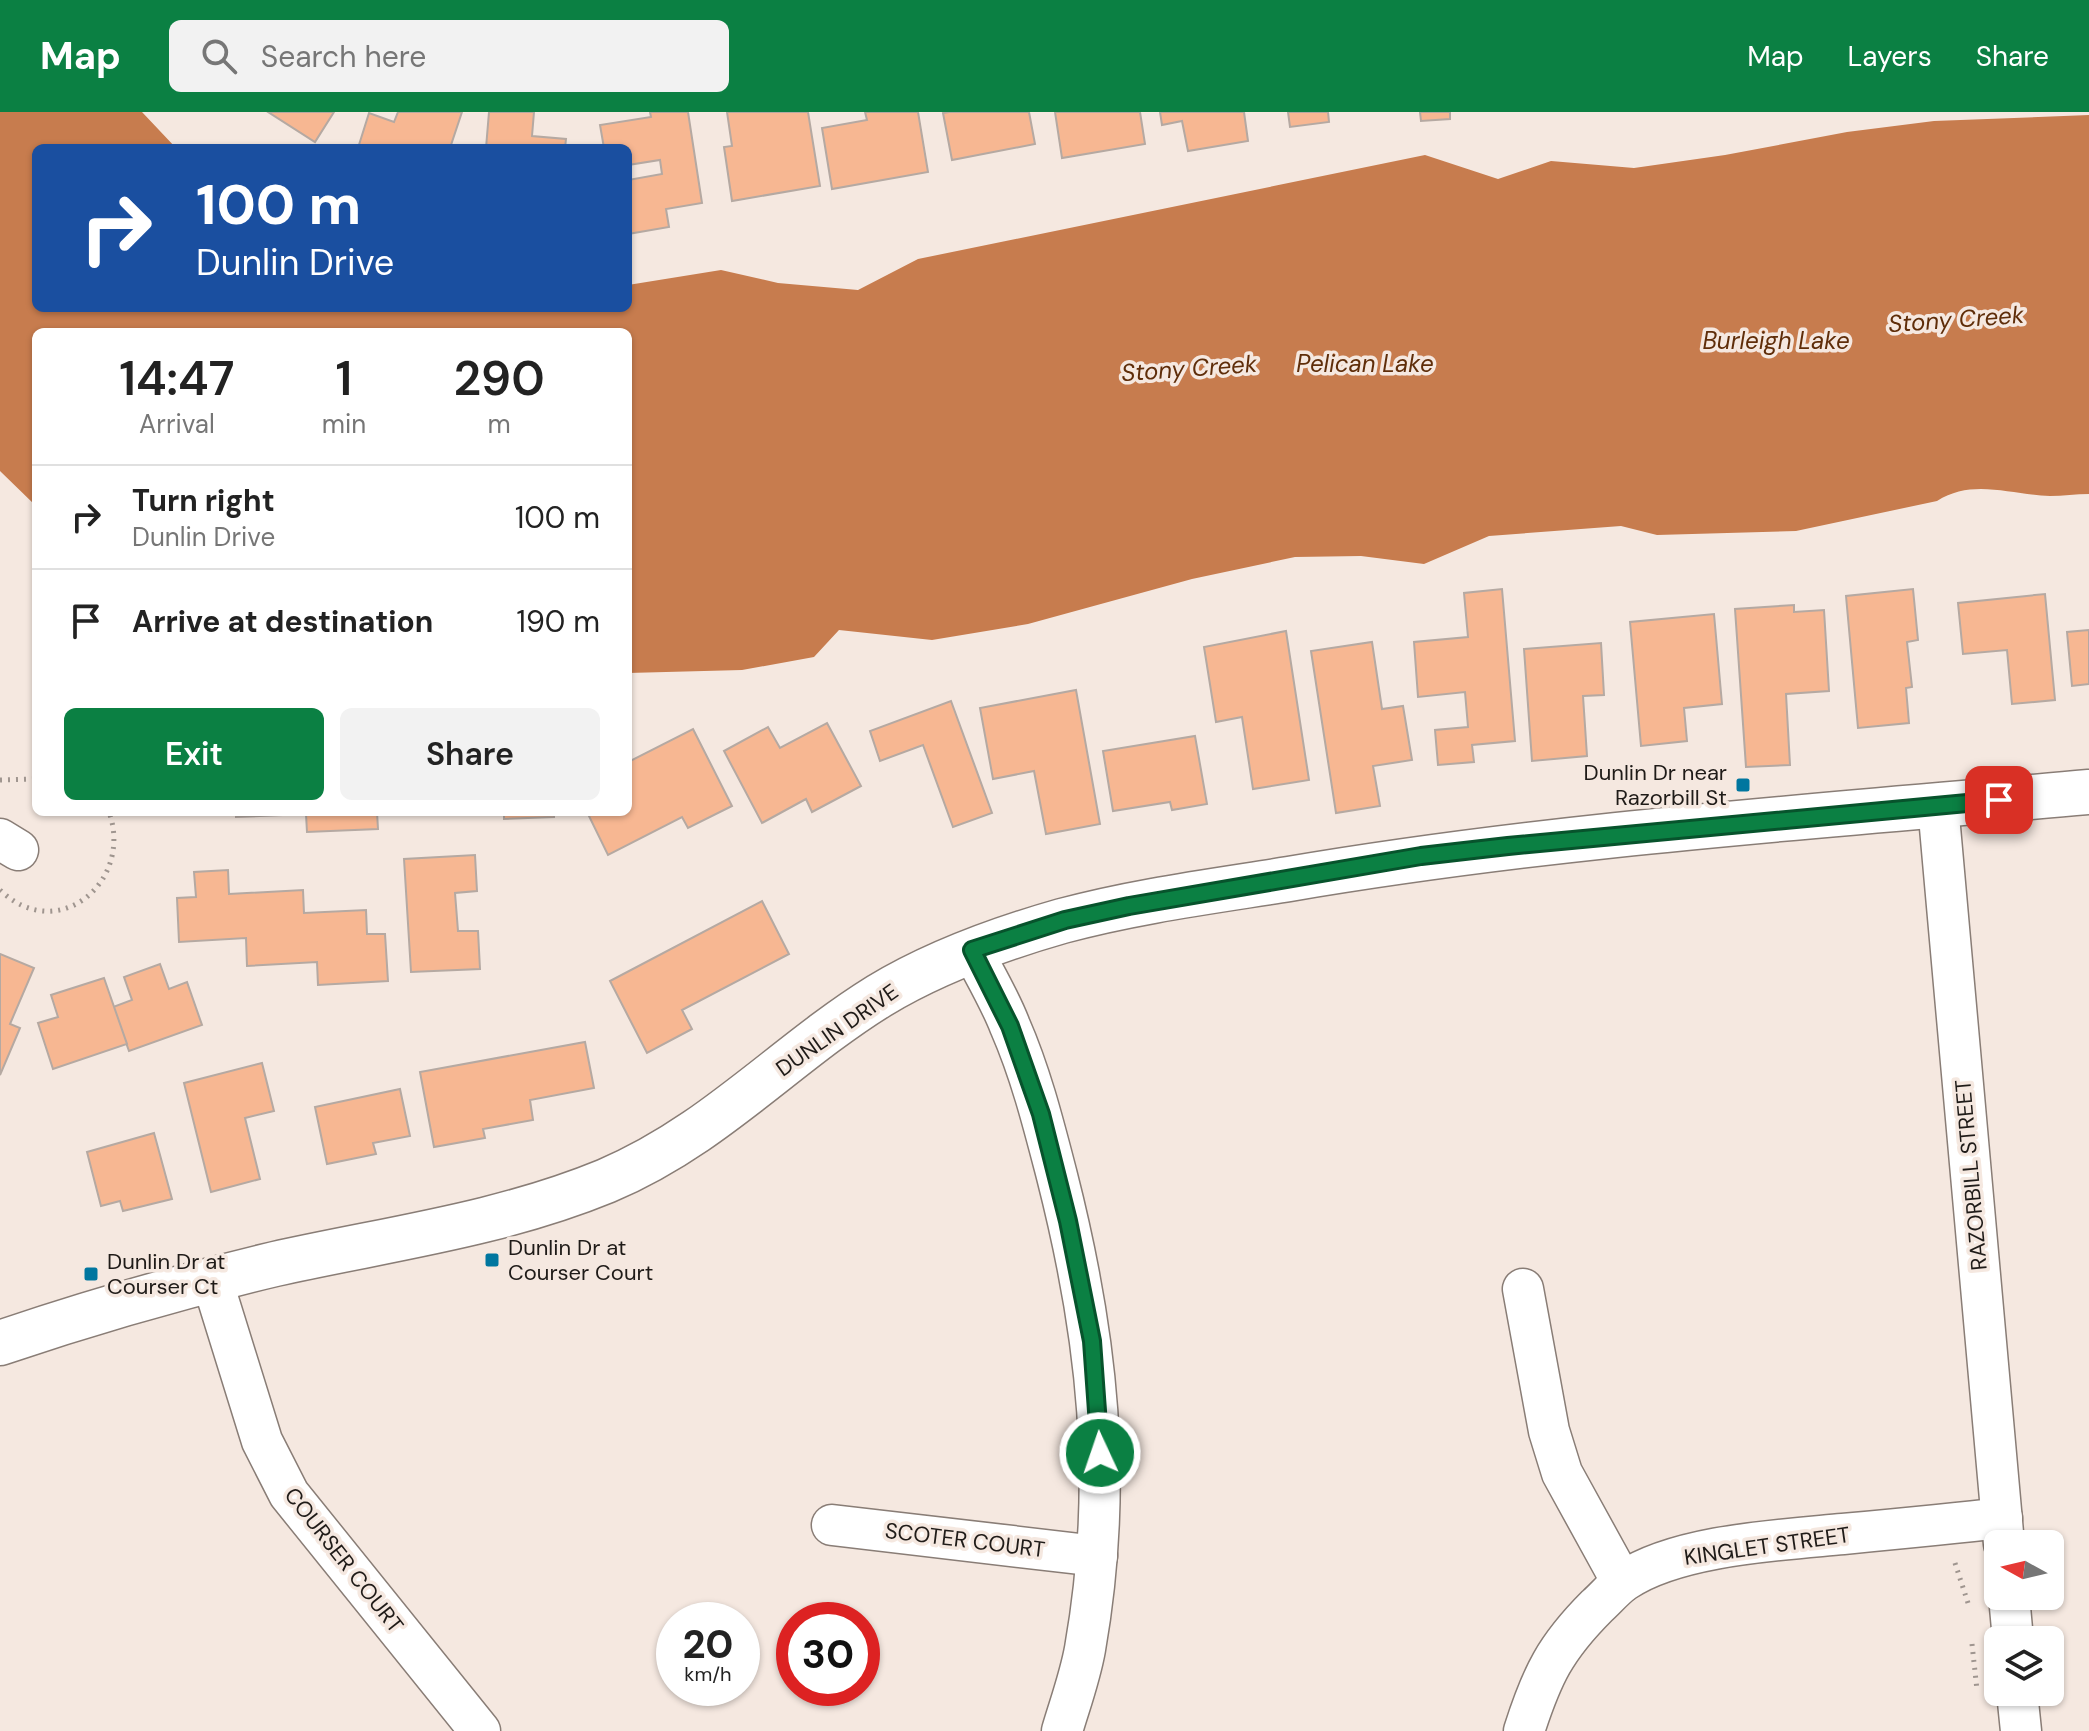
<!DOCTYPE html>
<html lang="en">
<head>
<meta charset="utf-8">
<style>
	:root { --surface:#fff; --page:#f2f2f2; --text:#222; --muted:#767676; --line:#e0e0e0; --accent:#0b8043 }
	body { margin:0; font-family:"DM Sans",sans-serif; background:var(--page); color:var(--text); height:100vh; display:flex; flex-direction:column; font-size:30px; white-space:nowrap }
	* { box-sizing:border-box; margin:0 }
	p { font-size:26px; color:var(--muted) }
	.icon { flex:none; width:44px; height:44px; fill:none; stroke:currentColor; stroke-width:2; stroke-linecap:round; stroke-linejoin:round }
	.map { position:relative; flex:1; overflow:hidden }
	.side { position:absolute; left:32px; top:216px; width:600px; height:488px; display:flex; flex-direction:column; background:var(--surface); border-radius:12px; box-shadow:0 2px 6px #0004 }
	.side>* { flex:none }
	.guide { position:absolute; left:32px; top:32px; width:600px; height:168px; border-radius:12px; box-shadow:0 2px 6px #0004; background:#1a4fa0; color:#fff; overflow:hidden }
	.needle { width:52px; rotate:278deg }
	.buttons { position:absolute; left:1984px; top:1418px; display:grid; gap:16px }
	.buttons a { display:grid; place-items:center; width:80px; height:80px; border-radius:12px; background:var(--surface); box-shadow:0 2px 6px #0004; font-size:40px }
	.speed { position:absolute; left:656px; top:1490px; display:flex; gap:16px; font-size:40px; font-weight:700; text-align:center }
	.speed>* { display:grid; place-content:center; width:104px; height:104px; border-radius:50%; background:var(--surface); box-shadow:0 2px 6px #0004; line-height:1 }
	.speed small { font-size:20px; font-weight:400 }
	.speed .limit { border:12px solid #d22; background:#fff; color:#111 }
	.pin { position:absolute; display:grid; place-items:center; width:68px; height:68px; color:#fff; margin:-34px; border-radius:16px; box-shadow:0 4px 12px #0006 }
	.me { position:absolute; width:88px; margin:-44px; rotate:357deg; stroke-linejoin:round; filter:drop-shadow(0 0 6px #0008) }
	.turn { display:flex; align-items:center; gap:28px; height:168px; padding:0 32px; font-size:36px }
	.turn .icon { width:104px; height:104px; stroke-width:2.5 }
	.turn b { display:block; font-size:56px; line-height:68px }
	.eta { display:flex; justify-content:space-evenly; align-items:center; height:136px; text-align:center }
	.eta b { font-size:48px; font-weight:600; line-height:56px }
	.primary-button { display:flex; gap:16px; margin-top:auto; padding:16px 32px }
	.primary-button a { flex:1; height:92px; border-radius:12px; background:var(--accent); color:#fff; font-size:32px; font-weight:600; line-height:92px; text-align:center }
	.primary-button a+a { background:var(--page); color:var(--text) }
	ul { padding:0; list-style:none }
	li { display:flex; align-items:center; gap:24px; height:104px; padding:0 32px; border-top:2px solid var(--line) }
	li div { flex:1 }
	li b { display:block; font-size:30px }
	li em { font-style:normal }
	header { display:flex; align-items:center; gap:48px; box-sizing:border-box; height:112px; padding:0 40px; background:var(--accent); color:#fff }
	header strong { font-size:38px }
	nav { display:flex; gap:44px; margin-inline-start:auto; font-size:28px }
	.search { width:560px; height:72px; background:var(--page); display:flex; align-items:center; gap:20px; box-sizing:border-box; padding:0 28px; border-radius:12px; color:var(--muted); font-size:30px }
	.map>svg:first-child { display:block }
	.water { fill:#c77c4e }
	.building { fill:#f7b792; stroke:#b5a9a2; stroke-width:2 }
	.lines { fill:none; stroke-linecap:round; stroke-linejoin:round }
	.street-casing { stroke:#897d76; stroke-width:43 }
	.secondary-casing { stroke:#897d76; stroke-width:47 }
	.path { stroke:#9f958f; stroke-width:5; stroke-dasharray:2 6; stroke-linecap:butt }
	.street { stroke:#fff; stroke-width:40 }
	.secondary { stroke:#fff; stroke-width:44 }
	.route-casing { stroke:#07532c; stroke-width:20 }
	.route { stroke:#0b8043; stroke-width:14 }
	.poi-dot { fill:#00769f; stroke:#f5e8e0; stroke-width:3 }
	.labels { text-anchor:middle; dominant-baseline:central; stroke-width:7; stroke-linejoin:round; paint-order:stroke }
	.poi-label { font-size:22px; fill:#1f1b18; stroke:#f5e8e0; text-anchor:start }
	.street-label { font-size:22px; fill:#1f1b18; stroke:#f5e8e0 }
	.water-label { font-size:24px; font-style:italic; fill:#5f2d09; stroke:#f5e8e0 }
</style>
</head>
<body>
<header>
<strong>Map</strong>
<div class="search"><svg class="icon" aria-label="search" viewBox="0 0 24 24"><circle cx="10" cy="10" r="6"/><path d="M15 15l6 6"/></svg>Search here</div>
<nav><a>Map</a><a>Layers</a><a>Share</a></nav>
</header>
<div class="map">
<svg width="2089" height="1619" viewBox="0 0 2089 1619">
	<rect width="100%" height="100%" fill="#f5e8e0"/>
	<path class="water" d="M0 0H142L176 36H36V196H628V173L721 158 778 171 858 178 918 147 1425 43 1498 67 1551 49 1634 56 1725 43 1847 20 1934 9 2089 3V382C2076 382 2063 384 2050 384 2011 383 1973 366 1937 389L1796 419 1657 423 1621 414 1489 424 1424 452 1361 444 1295 445 1192 467 1028 512 932 528 839 518 814 545 742 558 628 561V220H36V394L0 359Z"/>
	<g class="building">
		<polygon points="268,0 334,0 315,30"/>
		<polygon points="398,0 462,0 450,36 358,36 369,1 394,10"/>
		<polygon points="489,0 534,0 532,24 566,27 565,36 486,36"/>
		<polygon points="650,0 688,0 702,91 666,97 669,115 628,122 628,68 662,62 660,48 628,53 628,36 604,36 600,13 651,5"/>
		<polygon points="727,0 808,0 820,74 732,89 724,35 732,34"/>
		<polygon points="865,0 918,0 928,60 832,77 822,16 867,8"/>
		<polygon points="949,0 1029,0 1035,32 952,48 943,1"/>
		<polygon points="1055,0 1140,0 1145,32 1062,46"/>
		<polygon points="1160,0 1244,0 1248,29 1188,39 1182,9 1162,13"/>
		<polygon points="1288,0 1328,0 1329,10 1290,15"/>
		<polygon points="1420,0 1450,0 1450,7 1421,9"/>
		<polygon points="1502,477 1515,629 1472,633 1474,650 1438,653 1435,618 1468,615 1465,580 1418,585 1414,530 1468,525 1464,481"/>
		<polygon points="1913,477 1918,528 1907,530 1912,575 1906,576 1909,611 1858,616 1846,484"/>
		<polygon points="2045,482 2055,588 2012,592 2007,538 1963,542 1958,491"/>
		<polygon points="1794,493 1794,500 1824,498 1829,579 1786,582 1790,653 1746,655 1735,497"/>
		<polygon points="1714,502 1722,592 1684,596 1687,629 1641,634 1630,510"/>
		<polygon points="2089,518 2089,572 2072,574 2067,520"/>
		<polygon points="1286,519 1309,668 1253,677 1242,605 1216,610 1204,535"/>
		<polygon points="1372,530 1382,597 1403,594 1412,648 1373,654 1380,694 1336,701 1311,539"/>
		<polygon points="1601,531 1604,583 1583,584 1587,644 1532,649 1524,537"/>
		<polygon points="1076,578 1100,712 1046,722 1034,659 993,667 980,596"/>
		<polygon points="951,589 992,701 953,715 923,633 880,649 870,619"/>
		<polygon points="827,611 861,674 812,700 806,687 762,711 724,639 768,615 780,636"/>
		<polygon points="693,617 732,694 688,716 682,705 608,743 587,700 628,700 628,650"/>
		<polygon points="1195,624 1207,692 1172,698 1170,690 1113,699 1103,639"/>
		<polygon points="236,700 377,700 378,717 307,720 306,702 236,705"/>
		<polygon points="504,700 554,700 554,705 504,707"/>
		<polygon points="475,743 477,779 455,781 458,819 478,819 480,857 411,860 404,747"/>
		<polygon points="228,758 229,782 303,778 304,801 366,798 367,822 385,822 388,869 318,873 317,850 247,854 246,826 179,830 177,786 196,785 194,760"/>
		<polygon points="762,789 789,842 682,898 692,917 647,941 610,869"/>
		<polygon points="0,842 34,856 10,912 20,916 0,963"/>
		<polygon points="160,852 169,877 187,870 202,913 129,939 113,895 132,888 124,865"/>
		<polygon points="104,866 127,932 53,957 38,911 58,905 51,883"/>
		<polygon points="585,930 594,976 530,988 533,1008 483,1017 485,1026 434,1035 420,960"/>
		<polygon points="262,951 274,999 245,1006 260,1067 211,1080 184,971"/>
		<polygon points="400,977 410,1024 373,1031 376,1042 327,1052 315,995"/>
		<polygon points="154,1021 172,1087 123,1099 120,1089 101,1094 87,1040"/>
	</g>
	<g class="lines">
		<defs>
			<g id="street">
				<polyline points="1938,693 2004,1432"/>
				<polyline points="0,727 18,738"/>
				<path d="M972 838C985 863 1000 888 1010 914 1031 962 1044 1014 1057 1064 1098 1225 1114 1372 1085 1537 1080 1565 1070 1592 1062 1619"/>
				<polyline points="212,1168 262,1329 289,1382 480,1619"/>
				<polyline points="1523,1177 1549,1319 1562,1361 1622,1470"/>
				<polyline points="832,1413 1097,1444"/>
				<polyline points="2009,1484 2013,1528"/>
				<polyline points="2017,1580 2021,1619"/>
				<path d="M1524 1619C1542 1563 1555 1536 1597 1494 1606 1486 1614 1476 1624 1469 1677 1433 1779 1428 1843 1422 1896 1417 1949 1412 2002 1406"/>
			</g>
			<path id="secondary" d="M0 1231C91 1200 182 1174 275 1152 387 1127 499 1113 606 1069 713 1024 784 943 879 884 935 850 999 827 1062 809 1136 789 1214 779 1289 767 1554 722 1822 704 2089 680"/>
		</defs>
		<use href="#street" class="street-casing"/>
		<use href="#secondary" class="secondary-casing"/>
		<g class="path">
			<polyline points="0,668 36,667"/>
			<path d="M0 778C58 834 134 769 109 700"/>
			<polyline points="1955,1451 1968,1491"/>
			<polyline points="1972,1532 1977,1578"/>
		</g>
		<use href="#street" class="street"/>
		<use href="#secondary" class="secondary"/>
	</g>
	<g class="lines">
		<defs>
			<polyline id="route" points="1100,1341 1092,1229 1068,1109 1041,1002 1010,914 972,838 1065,808 1129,794 1421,744 1508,734 1999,688"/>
		</defs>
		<use href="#route" class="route-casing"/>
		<use href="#route" class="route"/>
	</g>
	<g class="poi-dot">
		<rect x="1735" y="665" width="16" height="16" rx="4"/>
		<rect x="484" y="1140" width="16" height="16" rx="4"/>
		<rect x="83" y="1154" width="16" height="16" rx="4"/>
	</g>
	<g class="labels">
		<g class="poi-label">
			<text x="1727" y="660" text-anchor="end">Dunlin Dr near<tspan x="1727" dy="25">Razorbill St</tspan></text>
			<text x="508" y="1135">Dunlin Dr at<tspan x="508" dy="25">Courser Court</tspan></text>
			<text x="107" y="1149">Dunlin Dr at<tspan x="107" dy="25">Courser Ct</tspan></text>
		</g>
		<g class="street-label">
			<text transform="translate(837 918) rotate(-35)">DUNLIN DRIVE</text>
			<text transform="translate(1971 1063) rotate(-95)">RAZORBILL STREET</text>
			<text transform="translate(965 1428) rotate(7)">SCOTER COURT</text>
			<text transform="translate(1767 1434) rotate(-8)">KINGLET STREET</text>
			<text transform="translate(344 1448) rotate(52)">COURSER COURT</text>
		</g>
		<g class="water-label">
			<text transform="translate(1956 207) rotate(-4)">Stony Creek</text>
			<text x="1776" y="228">Burleigh Lake</text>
			<text x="1365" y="251">Pelican Lake</text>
			<text transform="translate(1189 256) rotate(-4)">Stony Creek</text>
		</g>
	</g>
</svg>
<div class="buttons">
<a><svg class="needle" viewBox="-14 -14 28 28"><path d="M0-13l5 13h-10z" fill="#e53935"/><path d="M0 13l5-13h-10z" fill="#767676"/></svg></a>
<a><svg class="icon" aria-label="layers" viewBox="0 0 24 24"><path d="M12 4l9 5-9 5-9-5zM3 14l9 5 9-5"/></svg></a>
</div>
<div class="speed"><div>20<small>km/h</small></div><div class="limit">30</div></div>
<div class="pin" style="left:1999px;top:688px;background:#d93025"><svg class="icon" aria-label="arrive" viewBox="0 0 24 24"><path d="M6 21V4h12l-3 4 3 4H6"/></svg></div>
<svg class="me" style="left:1100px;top:1341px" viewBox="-20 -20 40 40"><circle r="17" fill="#0b8043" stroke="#fff" stroke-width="3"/><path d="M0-11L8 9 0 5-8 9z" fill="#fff"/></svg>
<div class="guide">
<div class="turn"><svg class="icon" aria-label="right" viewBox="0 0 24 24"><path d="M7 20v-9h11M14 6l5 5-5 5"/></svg><div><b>100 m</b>Dunlin Drive</div></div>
</div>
<section class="side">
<div class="eta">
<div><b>14:47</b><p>Arrival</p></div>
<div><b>1</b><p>min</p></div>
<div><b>290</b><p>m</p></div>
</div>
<ul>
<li><svg class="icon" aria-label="right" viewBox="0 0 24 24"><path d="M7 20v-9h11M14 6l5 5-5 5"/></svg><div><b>Turn right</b><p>Dunlin Drive</p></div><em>100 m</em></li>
<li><svg class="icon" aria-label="arrive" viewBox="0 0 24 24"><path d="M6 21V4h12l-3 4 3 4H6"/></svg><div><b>Arrive at destination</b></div><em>190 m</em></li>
</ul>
<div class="primary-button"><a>Exit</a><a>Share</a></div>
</section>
</div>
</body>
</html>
